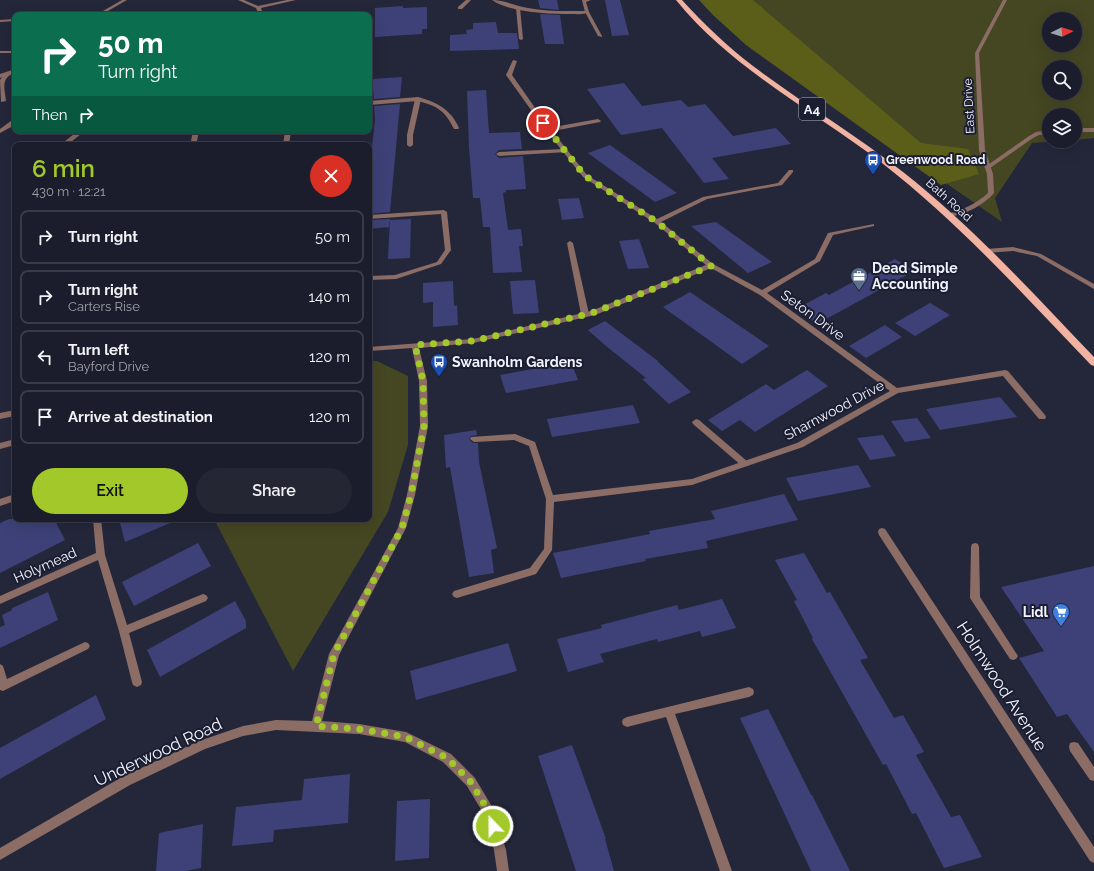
<!DOCTYPE html>
<html lang="en">
<head>
<meta charset="utf-8">
<style>
	:root { --surface:#1b1d2c; --page:#242634; --text:#f1f3f6; --muted:#a0a2a9; --line:#393b48; --accent:#a2c929 }
	body { margin:0; font-family:Raleway,sans-serif; background:var(--page); color:var(--text); height:100vh; display:flex; flex-direction:column; font-size:15px; white-space:nowrap }
	* { box-sizing:border-box; margin:0 }
	p { font-size:13px; color:var(--muted) }
	.icon { flex:none; width:22px; height:22px; fill:none; stroke:currentColor; stroke-width:2; stroke-linecap:round; stroke-linejoin:round }
	.map { position:relative; flex:1; overflow:hidden }
	.sheet { position:absolute; left:12px; top:142px; width:360px; height:380px; display:flex; flex-direction:column; background:var(--surface); border-radius:8px; box-shadow:0 4px 16px #0002,0 0 0 1px var(--line) }
	.sheet>* { flex:none }
	.guide { position:absolute; left:12px; top:12px; width:360px; height:122px; border-radius:8px; box-shadow:0 4px 16px #0002,0 0 0 1px var(--line); background:#0b6e4f; color:#fff; overflow:hidden }
	.needle { width:26px; rotate:85deg }
	.buttons { position:absolute; left:1042px; top:12px; display:grid; gap:8px }
	.buttons a { display:grid; place-items:center; width:40px; height:40px; border-radius:50%; background:var(--surface); box-shadow:0 4px 16px #0002,0 0 0 1px var(--line); font-size:20px }
	.pin { position:absolute; display:grid; place-items:center; width:34px; height:34px; color:#fff; margin:-17px; border:2px solid #fff; border-radius:50%; box-shadow:0 1px 4px #0007 }
	.me { position:absolute; width:44px; margin:-22px; rotate:338deg; stroke-linejoin:round; filter:drop-shadow(0 0 3px #0008) }
	.turn { display:flex; align-items:center; gap:14px; height:84px; padding:0 20px; font-size:18px }
	.turn .icon { width:52px; height:52px; stroke-width:2.5 }
	.turn b { display:block; font-size:28px; line-height:34px }
	.then { display:flex; align-items:center; height:38px; padding:0 20px; background:#0003; gap:8px; font-size:15px }
	.round { display:grid; place-items:center; flex:none; width:42px; height:42px; border-radius:21px; background:var(--page) }
	.overview { display:flex; align-items:center; justify-content:space-between; height:68px; padding:0 20px }
	h1 { font-size:24px; font-weight:600; line-height:30px; color:var(--accent) }
	.primary-button { display:flex; gap:8px; margin-top:auto; padding:8px 20px }
	.primary-button a { flex:1; height:46px; border-radius:24px; background:var(--accent); color:#111; font-size:16px; font-weight:600; line-height:46px; text-align:center }
	.primary-button a+a { background:var(--page); color:var(--text) }
	ul { padding:0; list-style:none }
	li { display:flex; align-items:center; gap:12px; height:54px; margin:0 8px 6px; padding:0 12px; border:2px solid var(--line); border-radius:8px }
	li div { flex:1 }
	li b { display:block; font-size:15px }
	li em { font-style:normal }
	.map>svg:first-child { display:block }
	.green { fill:#454722; fill-rule:evenodd }
	.forest { fill:#5b5e18 }
	.building { fill:#3d4177 }
	.lines { fill:none; stroke-linecap:round; stroke-linejoin:round }
	.service { fill:#8c6d65; fill-rule:evenodd }
	.minor { fill:#8c6d65; fill-rule:evenodd }
	.primary { fill:#f1b2a2; fill-rule:evenodd }
	.route { stroke:#a2c929; stroke-width:7; stroke-dasharray:0 12.6 }
	.labels { text-anchor:middle; dominant-baseline:central; stroke-width:4; stroke-linejoin:round; paint-order:stroke }
	.far-street-label { font-size:12px; fill:#f2f4ff; stroke:#1b1d30 }
	.far-poi-label { font-size:12px; font-weight:bold; fill:#f2f4ff; stroke:#1b1d30; text-anchor:start }
	.shield { fill:#1b1d30; stroke:#b2b4c1; stroke-width:1 }
	.shield-label { font-size:13px; font-weight:bold; fill:#f2f4ff }
	.poi-label { font-size:14px; font-weight:bold; fill:#f2f4ff; stroke:#1b1d30; text-anchor:start }
	.street-label { font-size:14px; fill:#f2f4ff; stroke:#1b1d30 }
	.near-street-label { font-size:17px; fill:#f2f4ff; stroke:#1b1d30 }
</style>
</head>
<body>
<div class="map">
<svg width="1094" height="871" viewBox="0 0 1094 871">
	<rect width="100%" height="100%" fill="#24273a"/>
	<g class="green">
		<path d="M711 0H1094V138L1075 140V115H1049V141H1060L1032 143 995 198 1002 222 760 54ZM1049 19H1075V45H1049ZM1049 67H1075V93H1049Z"/>
		<polygon points="369,361 377,361 408,376 408,445 388,512 293,671 214,519 369,519"/>
	</g>
	<polygon class="forest" points="699,0 753,0 921,143 968,149 979,174 941,185 746,45 713,15"/>
	<g class="building">
		<polygon points="538,0 557,0 559,10 540,8"/>
		<polygon points="605,0 620,0 629,35 612,36"/>
		<polygon points="403,6 403,8 427,7 427,29 422,29 422,34 375,37 375,8"/>
		<polygon points="540,14 560,15 564,44 545,44"/>
		<polygon points="496,22 498,33 517,33 519,49 450,51 450,35 467,34 466,30 473,29 473,23"/>
		<polygon points="402,77 400,97 374,99 372,79"/>
		<polygon points="624,83 642,106 681,100 688,107 705,104 733,136 776,128 791,144 712,158 729,179 704,183 662,128 621,135 587,89"/>
		<polygon points="486,90 489,133 520,132 522,149 499,150 495,154 499,158 523,156 526,189 506,190 506,192 503,193 508,230 521,229 523,246 519,246 522,272 493,273 490,227 483,227 480,198 473,198 469,148 467,91"/>
		<polygon points="400,104 390,212 369,214 369,174 375,120 374,106"/>
		<polygon points="610,145 677,193 655,202 588,153"/>
		<polygon points="579,198 584,218 562,220 558,199"/>
		<polygon points="390,219 389,227 369,229 369,220"/>
		<polygon points="411,219 410,258 388,259 390,220"/>
		<polygon points="716,222 772,262 748,273 691,226"/>
		<polygon points="639,239 649,268 628,269 619,241"/>
		<polygon points="895,259 914,271 817,324 796,309 826,293 829,295"/>
		<polygon points="535,280 539,313 513,314 510,281"/>
		<polygon points="453,281 454,306 457,305 458,325 433,327 433,302 423,303 423,283"/>
		<polygon points="690,292 769,346 742,364 663,307"/>
		<polygon points="930,303 950,315 915,336 895,323"/>
		<polygon points="605,321 658,361 657,361 691,392 669,404 642,379 646,378 606,346 588,330"/>
		<polygon points="885,325 902,337 866,358 849,346"/>
		<polygon points="571,362 578,380 506,393 500,375"/>
		<polygon points="807,370 828,386 755,432 740,420 722,431 708,420 766,384 774,390"/>
		<polygon points="1000,397 1017,417 940,430 926,409"/>
		<polygon points="633,405 640,423 552,437 547,419"/>
		<polygon points="917,418 931,438 905,442 891,421"/>
		<polygon points="476,430 477,435 471,436 469,439 473,443 478,443 479,462 497,548 491,550 494,573 469,577 450,467 446,468 444,435"/>
		<polygon points="883,435 896,456 870,460 857,438"/>
		<polygon points="858,465 871,487 798,501 786,478"/>
		<polygon points="784,494 798,520 706,541 708,548 645,559 646,561 561,578 553,553 650,534 649,531 715,519 711,511"/>
		<polygon points="9,519 54,519 65,540 0,573 0,523"/>
		<polygon points="119,519 180,519 125,542"/>
		<polygon points="198,543 211,566 134,606 122,582"/>
		<polygon points="804,553 827,593 830,592 868,658 860,660 894,718 903,715 924,752 916,755 951,817 960,815 982,857 944,868 916,813 912,814 886,764 883,765 812,639 813,638 794,601 797,600 775,560"/>
		<polygon points="1094,566 1094,752 1067,714 1057,717 1019,658 1044,651 1001,587"/>
		<polygon points="48,592 58,620 0,648 0,627 5,625 2,615 12,610 12,608"/>
		<polygon points="722,599 736,628 702,637 700,631 658,642 657,639 600,654 604,662 568,672 557,639 602,628 601,625 677,605 679,610"/>
		<polygon points="235,601 246,621 246,628 160,677 147,650"/>
		<polygon points="508,643 517,671 416,700 410,671"/>
		<polygon points="96,695 106,719 0,779 0,748"/>
		<polygon points="768,709 811,795 812,795 850,871 811,871 740,718"/>
		<polygon points="572,745 606,839 605,839 614,871 576,871 538,756"/>
		<polygon points="350,774 348,823 274,830 273,842 232,846 236,807 302,800 304,779"/>
		<polygon points="430,799 429,858 395,861 397,801"/>
		<polygon points="203,824 201,868 186,871 156,871 159,833"/>
	</g>
	<g class="lines">
		<g class="service">
			<polygon points="582,0 591,0 586,2 589,12 602,36 602,37 598,36 585,12"/>
			<polygon points="518,7 520,8 523,39 521,40 519,39 516,8"/>
			<rect x="0" y="51" width="15" height="2"/>
			<path d="M15 69V73C0 78 5 88 6 101L1 102 0 80 2 77 0 78V74Z"/>
			<polygon points="418,97 421,99 413,135 413,145 410,147 407,145 407,135 415,99"/>
			<polygon points="15,118 15,123 11,127 0,133 0,129"/>
			<polygon points="598,119 601,121 600,122 548,132 545,130 548,128"/>
			<rect x="1075" y="128" width="19" height="4"/>
			<polygon points="1049,130 1049,134 1039,135 1033,138 990,168 985,167 1029,136 1036,132"/>
			<polygon points="193,131 199,131 197,141 194,143 191,141"/>
			<polygon points="565,149 567,150 567,152 499,156 496,154 499,152"/>
			<polygon points="570,241 573,243 589,314 585,316 581,314 567,243"/>
			<polygon points="696,419 699,420 748,462 749,464 748,466 742,466 693,424 692,422"/>
			<polygon points="15,439 15,445 0,449 0,443"/>
			<polygon points="15,494 15,501 0,506 0,499"/>
			<polygon points="975,543 978,544 979,547 980,597 1016,653 1018,656 1016,659 1013,660 1010,659 970,598 971,547 972,544"/>
			<polygon points="85,642 88,643 90,646 88,649 7,689 3,691 0,690 0,664 3,666 7,679"/>
			<polygon points="1074,742 1078,743 1094,767 1094,781 1090,780 1070,751 1069,747 1070,743"/>
		</g>
		<g class="minor">
			<polygon points="122,0 127,0 101,15 96,15"/>
			<polygon points="238,0 244,0 258,6 287,0 296,0 261,8 263,15 259,15 256,8"/>
			<polygon points="466,0 471,0 462,9 458,9 458,7"/>
			<path d="M492 0C504 0 516 6 528 8 547 12 567 11 587 11L589 12C584 15 577 14 571 14 548 14 511 13 492 0Z"/>
			<path d="M1003 0H1007L979 53 985 150 993 174 994 193C985 204 961 218 947 216V214C962 210 976 204 988 193L987 174 979 150 975 53Z"/>
			<polygon points="15,19 15,21 0,22 0,20"/>
			<polygon points="513,60 517,61 512,75 545,122 587,175 657,219 703,197 778,183 789,170 793,170 793,172 782,185 707,199 661,222 713,264 762,290 815,259 828,233 874,224 874,226 833,235 820,261 767,293 897,388 1005,370 1008,371 1045,415 1046,417 1045,419 1039,419 1003,376 898,393 803,447 692,485 554,502 552,550 536,574 457,598 454,597 452,594 454,591 530,568 544,549 546,499 529,446 514,440 474,442 470,439 471,437 515,434 535,442 553,495 692,479 797,443 890,391 760,295 711,268 595,315 473,343 419,348 427,381 428,426 415,495 406,528 339,655 322,721 359,724 406,732 451,754 475,778 494,810 506,850 509,871 497,871 494,850 485,816 467,786 443,762 405,742 359,734 276,730 243,736 205,749 130,785 0,860 0,848 122,777 199,741 243,726 276,720 312,721 329,654 398,528 407,495 420,426 419,381 412,348 369,351 369,347 473,339 591,311 706,265 655,223 583,177 541,124 506,75"/>
			<path d="M418 97C436 102 451 109 459 128L458 129H454C445 111 438 106 418 101L369 105V101Z"/>
			<polygon points="78,131 85,131 67,145 60,145"/>
			<polygon points="285,131 291,131 289,145 283,145"/>
			<polygon points="444,210 447,212 451,250 441,264 396,279 369,280 369,276 395,275 437,262 445,250 441,214 369,219 369,215"/>
			<polygon points="1013,247 1041,254 1094,284 1094,289 1037,256 1013,251 986,253 983,251 986,249"/>
			<polygon points="15,410 15,416 0,419 0,413"/>
			<polygon points="93,519 101,519 105,555 127,625 203,594 206,595 208,598 206,601 129,633 142,682 141,685 137,687 133,685 132,682 119,631 98,560 0,604 0,596 96,553"/>
			<polygon points="882,528 885,529 1094,847 1094,863 1090,861 879,535 878,532 879,529"/>
			<polygon points="749,687 753,689 754,692 753,695 749,697 675,714 732,871 720,871 666,717 627,727 623,725 622,722 623,719 627,717"/>
		</g>
		<path class="primary" d="M676 0H682C704 24 727 46 753 66 802 103 855 134 903 172 973 227 1033 293 1094 357V366L1091 365C1024 295 959 223 882 163 813 110 732 69 676 0Z"/>
	</g>
	<g class="lines">
		<polyline class="route" points="493,826 490,814 471,782 447,758 406,737 359,729 316,726 334,654 402,528 411,495 424,426 423,381 415,345 473,341 592,313 711,266 657,222 585,176 543,123"/>
	</g>
	<defs>
		<symbol id="bus-pin" viewBox="-11 -11 22 30"><path d="M0 17L-7.5 6A9.5 9.5 0 1 1 7.5 6Z" fill="#1a4fb4" stroke="#1b1d30"/><path d="M-5-6H5V4H4V6H2V4H-2V6H-4V4H-5ZM-3.5-4V0h7V-4ZM-3.5 1.2v1.5H-2V1.2ZM2 1.2v1.5H3.5V1.2Z" fill="#fff"/></symbol>
		<symbol id="office-pin" viewBox="-11 -11 22 30"><path d="M0 17L-7.5 6A9.5 9.5 0 1 1 7.5 6Z" fill="#5c6f8a" stroke="#1b1d30"/><path d="M-6-3h4V-5.5h4V-3h4V5H-6ZM-1-4.5V-3h2v-1.5ZM-6 0V1H6V0Z" fill="#fff"/></symbol>
		<symbol id="supermarket-pin" viewBox="-11 -11 22 30"><path d="M0 17L-7.5 6A9.5 9.5 0 1 1 7.5 6Z" fill="#3f7fe0" stroke="#1b1d30"/><path d="M-6-5.5h2.5l.6 2H6L4.5 2H-2.5L-4.4-4H-6ZM-1.5 3.2a1.3 1.3 0 1 0 .1 0ZM3 3.2a1.3 1.3 0 1 0 .1 0Z" fill="#fff"/></symbol>
	</defs>
	<g fill-rule="evenodd">
		<use href="#bus-pin" x="863" y="150" width="20" height="27"/>
		<use href="#office-pin" x="849" y="266" width="20" height="27"/>
		<use href="#bus-pin" x="429" y="352" width="20" height="27"/>
		<use href="#supermarket-pin" x="1051" y="602" width="20" height="27"/>
	</g>
	<g class="labels">
		<g class="far-street-label">
			<text transform="translate(969 106) rotate(-93)">East Drive</text>
			<text transform="translate(949 200) rotate(42)">Bath Road</text>
		</g>
		<g class="far-poi-label">
			<text x="886" y="160">Greenwood Road</text>
		</g>
		<rect class="shield" x="799" y="98" width="26" height="22" rx="3"/>
		<g class="shield-label">
			<text x="812" y="109">A4</text>
		</g>
		<g class="poi-label">
			<text x="872" y="268">Dead Simple<tspan x="872" dy="16">Accounting</tspan></text>
			<text x="452" y="362">Swanholm Gardens</text>
			<text x="1048" y="612" text-anchor="end">Lidl</text>
		</g>
		<g class="street-label">
			<text transform="translate(813 315) rotate(36)">Seton Drive</text>
			<text transform="translate(834 410) rotate(-28)">Sharnwood Drive</text>
			<text transform="translate(45 565) rotate(-24)">Holymead</text>
		</g>
		<g class="near-street-label">
			<text transform="translate(1002 686) rotate(57)">Holmwood Avenue</text>
			<text transform="translate(158 752) rotate(-25)">Underwood Road</text>
		</g>
	</g>
</svg>
<div class="buttons">
<a><svg class="needle" viewBox="-14 -14 28 28"><path d="M0-13l5 13h-10z" fill="#e53935"/><path d="M0 13l5-13h-10z" fill="#a0a2a9"/></svg></a>
<a><svg class="icon" aria-label="search" viewBox="0 0 24 24"><circle cx="10" cy="10" r="6"/><path d="M15 15l6 6"/></svg></a>
<a><svg class="icon" aria-label="layers" viewBox="0 0 24 24"><path d="M12 4l9 5-9 5-9-5zM3 14l9 5 9-5"/></svg></a>
</div>
<div class="pin" style="left:543px;top:123px;background:#d93025"><svg class="icon" aria-label="arrive" viewBox="0 0 24 24"><path d="M6 21V4h12l-3 4 3 4H6"/></svg></div>
<svg class="me" style="left:493px;top:826px" viewBox="-20 -20 40 40"><circle r="17" fill="#a2c929" stroke="#fff" stroke-width="3"/><path d="M0-11L8 9 0 5-8 9z" fill="#fff"/></svg>
<div class="guide">
<div class="turn"><svg class="icon" aria-label="right" viewBox="0 0 24 24"><path d="M7 20v-9h11M14 6l5 5-5 5"/></svg><div><b>50 m</b>Turn right</div></div>
<div class="then">Then<svg class="icon" aria-label="right" viewBox="0 0 24 24"><path d="M7 20v-9h11M14 6l5 5-5 5"/></svg></div>
</div>
<section class="sheet">
<div class="overview"><div><h1>6 min</h1><p>430 m · 12:21</p></div><a class="round" style="background:#d93025;color:#fff"><svg class="icon" aria-label="close" viewBox="0 0 24 24"><path d="M6 6l12 12M18 6L6 18"/></svg></a></div>
<ul>
<li><svg class="icon" aria-label="right" viewBox="0 0 24 24"><path d="M7 20v-9h11M14 6l5 5-5 5"/></svg><div><b>Turn right</b></div><em>50 m</em></li>
<li><svg class="icon" aria-label="right" viewBox="0 0 24 24"><path d="M7 20v-9h11M14 6l5 5-5 5"/></svg><div><b>Turn right</b><p>Carters Rise</p></div><em>140 m</em></li>
<li><svg class="icon" aria-label="left" viewBox="0 0 24 24"><path d="M17 20v-9H6M10 6l-5 5 5 5"/></svg><div><b>Turn left</b><p>Bayford Drive</p></div><em>120 m</em></li>
<li><svg class="icon" aria-label="arrive" viewBox="0 0 24 24"><path d="M6 21V4h12l-3 4 3 4H6"/></svg><div><b>Arrive at destination</b></div><em>120 m</em></li>
</ul>
<div class="primary-button"><a>Exit</a><a>Share</a></div>
</section>
</div>
</body>
</html>
